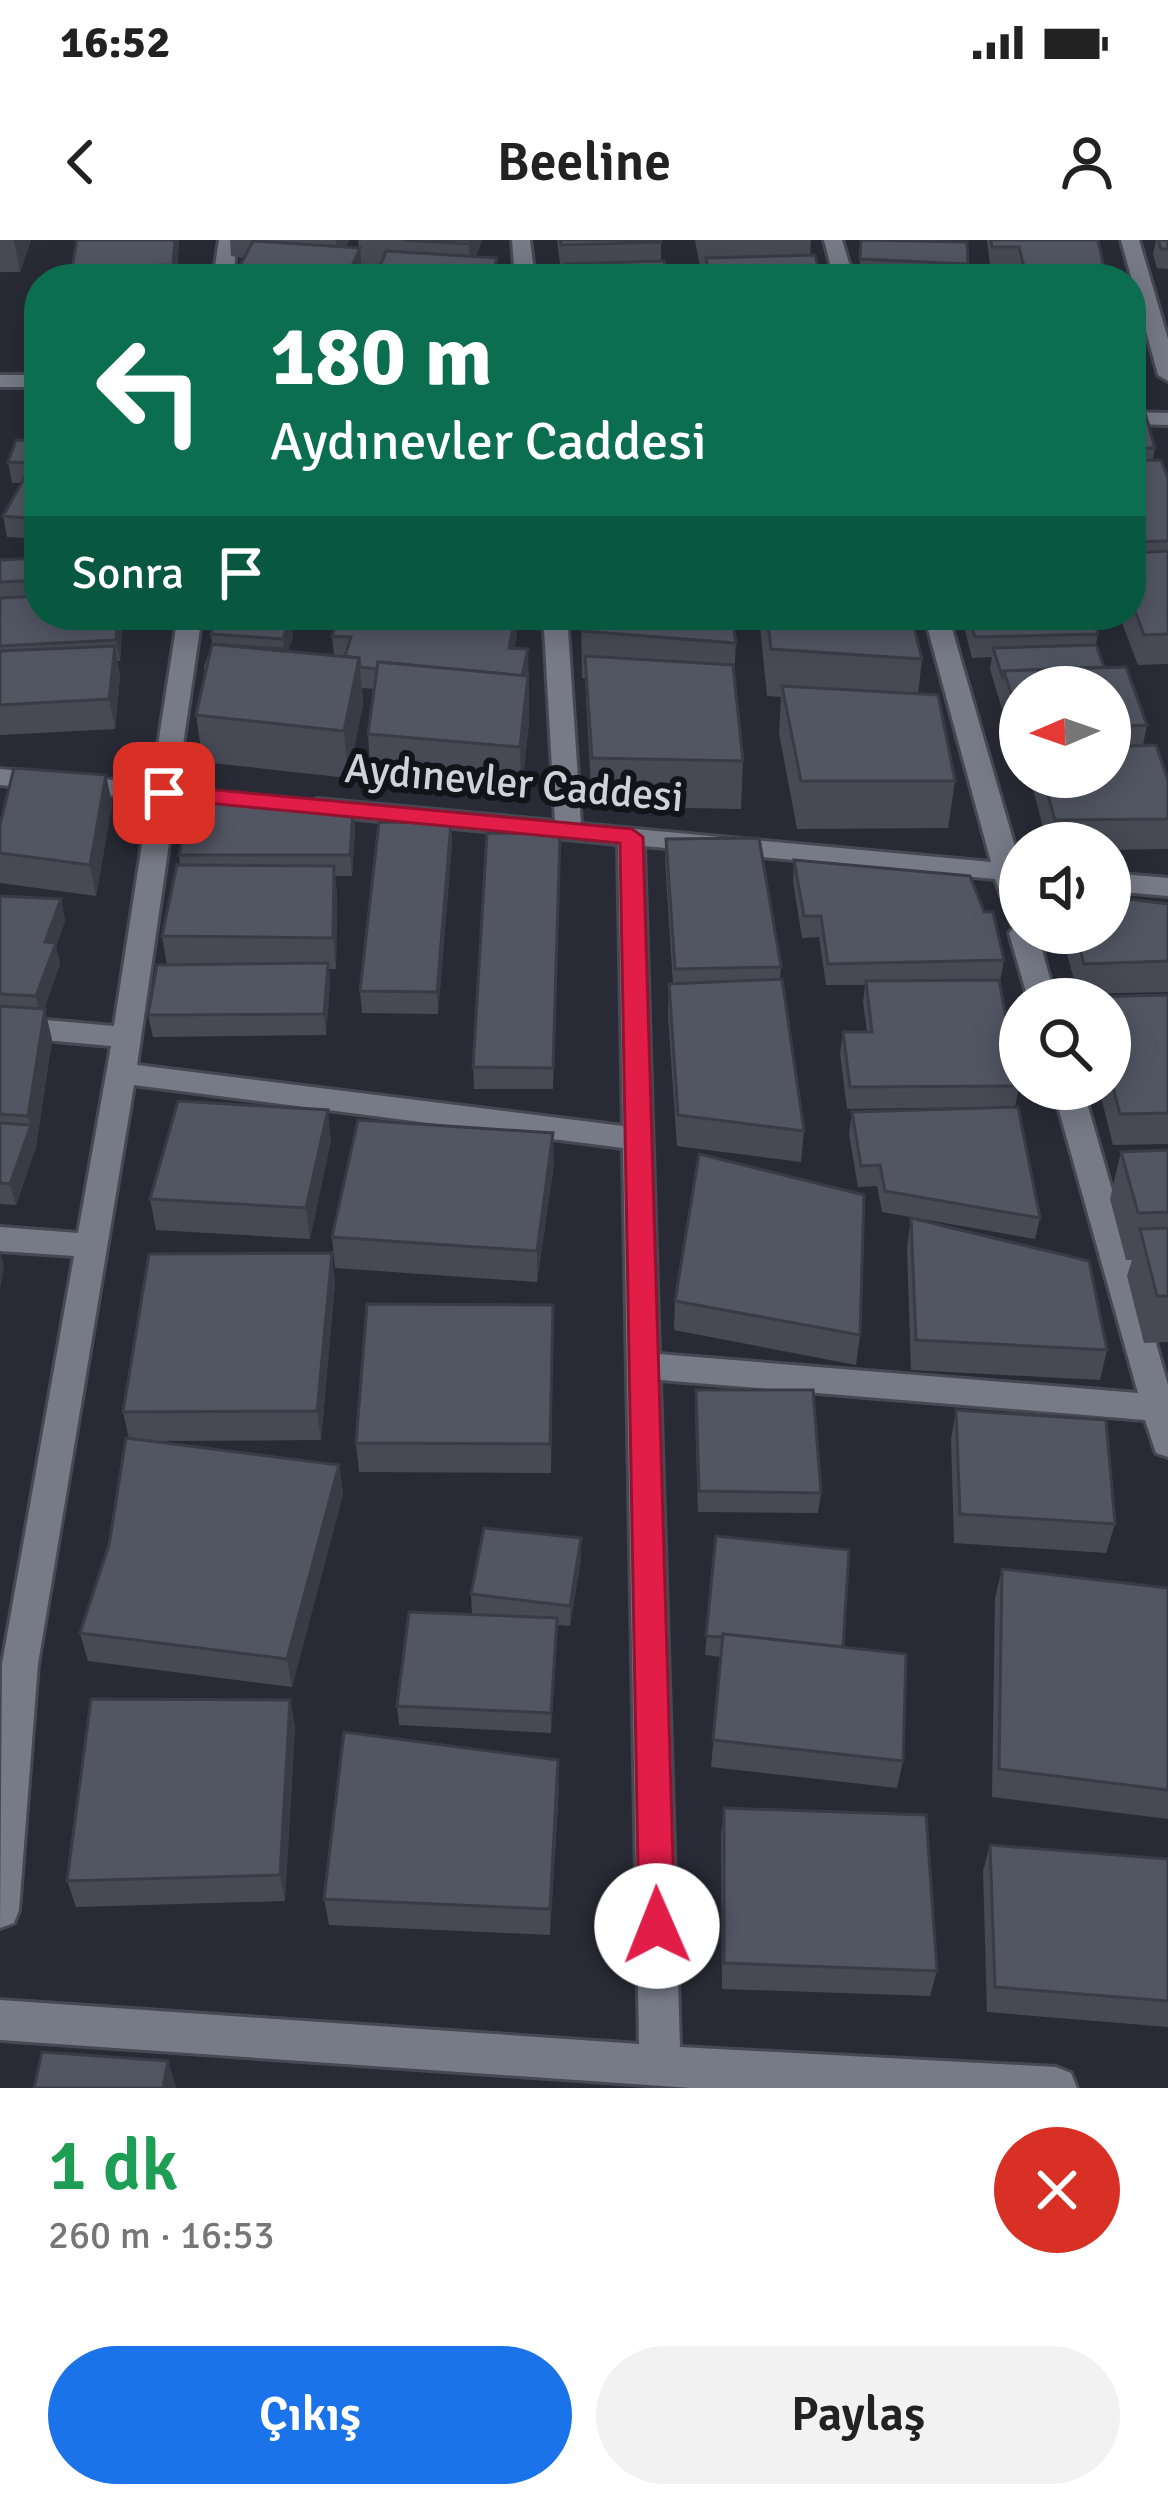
<!DOCTYPE html>
<html lang="tr">
<head>
<meta charset="utf-8">
<style>
	:root { --surface:#fff; --page:#f2f2f2; --text:#222; --muted:#767676; --accent:#1a73e8 }
	body { margin:0; font-family:Signika,sans-serif; background:var(--page); color:var(--text); height:100vh; display:flex; flex-direction:column; font-size:45px; white-space:nowrap }
	* { box-sizing:border-box; margin:0 }
	p { font-size:39px; color:var(--muted) }
	.icon { flex:none; width:66px; height:66px; fill:none; stroke:currentColor; stroke-width:2; stroke-linecap:round; stroke-linejoin:round }
	.map { position:relative; height:1848px; overflow:hidden }
	.side { display:flex; flex-direction:column; background:var(--surface); flex:1 }
	.side>* { flex:none }
	.top-card { position:absolute; left:24px; top:24px; width:1122px; height:366px; border-radius:48px; box-shadow:0 6px 30px #0003; background:#0b6e4f; color:#fff; overflow:hidden }
	.needle { width:78px; rotate:268deg }
	.fabs { position:absolute; left:999px; top:426px; display:grid; gap:24px }
	.fabs a { display:grid; place-items:center; width:132px; height:132px; border-radius:50%; background:var(--surface); box-shadow:0 6px 30px #0003; font-size:60px }
	.pin { position:absolute; display:grid; place-items:center; width:102px; height:102px; color:#fff; margin:-51px; border-radius:24px; box-shadow:0 6px 18px #0006 }
	.me { position:absolute; width:132px; margin:-66px; rotate:359deg; stroke-linejoin:round; filter:drop-shadow(0 0 9px #0008) }
	.turn { display:flex; align-items:center; gap:42px; height:252px; padding:0 48px; font-size:54px }
	.turn .icon { width:156px; height:156px; stroke-width:2.5 }
	.turn b { display:block; font-size:84px; line-height:102px }
	.then { display:flex; align-items:center; height:114px; padding:0 48px; background:#0003; gap:24px; font-size:45px }
	.round { display:grid; place-items:center; flex:none; width:126px; height:126px; border-radius:63px; background:var(--page) }
	.summary { display:flex; align-items:center; justify-content:space-between; height:204px; padding:0 48px }
	h1 { font-size:72px; font-weight:600; line-height:90px; color:#1e9e55 }
	.action { display:flex; gap:24px; margin-top:auto; padding:24px 48px }
	.action a { flex:1; height:138px; border-radius:72px; background:var(--accent); color:#fff; font-size:48px; font-weight:600; line-height:138px; text-align:center }
	.action a+a { background:var(--page); color:var(--text) }
	.status { display:flex; justify-content:space-between; align-items:center; height:84px; padding:0 60px; background:var(--surface); direction:ltr }
	.status svg { height:33px; fill:currentColor }
	header { display:flex; justify-content:space-between; align-items:center; height:156px; padding:0 48px; background:var(--surface); font-size:54px; font-weight:600 }
	.map>svg:first-child { display:block }
	.lines { fill:none; stroke-linecap:round; stroke-linejoin:round }
	.minor-casing { stroke:#464952; stroke-width:6 }
	.minor { fill:#777b88; fill-rule:evenodd }
	.wall { fill:#474a55 }
	.shaded-wall { fill:#393c45 }
	.building { fill:#525663; stroke:#393c45; stroke-width:3 }
	.route { fill:#e11d48; stroke:#92132f; stroke-width:3 }
	.labels { text-anchor:middle; dominant-baseline:central; stroke-width:12; stroke-linejoin:round; paint-order:stroke }
	.street-label { font-size:42px; fill:#d0d2d9; stroke:#131419 }
</style>
</head>
<body>
<div class="status"><b>16:52</b><svg viewBox="0 0 49 12"><path d="M0 12V9h3v3zM5 12V6h3v6zM10 12V3h3v9zM15 12V0h3v12zM26 1h20v11H26zM47 4h2v5h-2z"/></svg></div>
<header><svg class="icon" aria-label="back" viewBox="0 0 24 24"><path d="M15 5l-7 7 7 7"/></svg>Beeline<svg class="icon" aria-label="person" viewBox="0 0 24 24"><circle cx="12" cy="8" r="4"/><path d="M4 21q1-7 8-7t8 7"/></svg></header>
<div class="map">
<svg width="1168" height="1848" viewBox="0 0 1168 1848">
	<rect width="100%" height="100%" fill="#282b36"/>
	<g class="lines">
		<defs>
			<g id="minor">
				<polygon points="219,0 237,0 233,39 213,39"/>
				<polygon points="512,0 530,0 535,39 515,39"/>
				<polygon points="824,0 842,0 854,39 834,39"/>
				<polygon points="1121,0 1139,0 1168,99 1168,141 1158,135"/>
				<rect x="0" y="135" width="39" height="12"/>
				<polygon points="1131,172 1168,173 1168,185 1131,184"/>
				<polygon points="178,375 202,375 177,546 194,549 198,555 194,561 175,562 137,825 623,886 618,604 317,575 304,567 317,559 555,581 544,388 494,382 482,375 567,375 581,584 991,622 924,375 948,375 1020,624 1020,693 1037,693 1056,759 1028,759 1009,693 1013,688 995,639 644,606 659,1114 1138,1153 1053,849 1083,849 1168,1145 1168,1217 1156,1213 1145,1180 660,1140 680,1807 1056,1827 1071,1833 1077,1848 691,1848 0,1800 0,1760 639,1804 623,908 134,845 38,1424 19,1670 14,1683 0,1688 2,1424 74,1016 0,1011 0,987 78,993 111,806 0,796 0,776 114,786 149,559 0,545 0,529 152,544"/>
				<polygon points="1110,633 1168,638 1168,656 1110,651"/>
			</g>
		</defs>
		<use href="#minor" class="minor-casing"/>
		<use href="#minor" class="minor"/>
	</g>
	<g class="wall">
		<polygon points="0,0 31,0 20,32 0,32"/>
		<polygon points="77,0 179,0 177,33 179,33 180,39 70,39 73,35 72,28"/>
		<polygon points="230,0 349,0 346,7 359,8 358,0 482,0 476,16 380,26 361,25 362,36 231,16"/>
		<polygon points="557,0 661,0 661,21 667,39 566,39 566,32 561,32"/>
		<polygon points="695,0 811,0 810,15 821,39 705,39 706,27 700,27"/>
		<polygon points="861,0 968,24 967,33 975,39 859,39"/>
		<polygon points="987,0 1098,0 1104,28 1102,39 1019,39 1017,26 990,26"/>
		<polygon points="1156,0 1168,0 1168,29 1157,28 1153,14"/>
		<polygon points="1131,104 1140,137 1136,157 1131,157"/>
		<polygon points="1131,173 1155,208 1153,220 1168,238 1168,424 1138,425 1119,375 1131,375"/>
		<polygon points="39,201 39,299 7,297 3,276 21,243 12,243 8,222"/>
		<polygon points="39,318 39,375 123,375 120,421 117,421 120,436 115,489 0,495 0,320"/>
		<polygon points="581,375 736,403 734,436 743,521 741,569 592,566 585,438 582,438"/>
		<polygon points="759,375 911,375 922,419 918,454 955,541 948,588 797,589 779,493 781,457 767,456"/>
		<polygon points="961,375 1092,375 1098,394 1096,405 1104,427 1147,485 1143,505 1168,540 1168,609 1110,610 1110,603 1047,603 1030,537 1110,537 1110,447 1020,447 1020,520 1017,520 990,429 992,417 972,418"/>
		<polygon points="291,376 293,397 288,411 334,415 332,396 517,396 514,408 528,409 529,483 521,555 371,541 368,494 374,449 362,448 363,465 348,538 203,522 196,475 205,433 204,427 212,404 211,394"/>
		<polygon points="106,535 112,565 96,656 0,643 0,585"/>
		<polygon points="353,569 355,590 352,636 335,636 337,656 336,729 329,729 330,745 326,795 153,797 148,775 167,725 162,696 180,625 179,615"/>
		<polygon points="451,583 452,604 438,774 362,773 360,751"/>
		<polygon points="560,594 553,849 474,849 473,827"/>
		<polygon points="666,599 781,727 780,739 804,891 801,922 677,906 668,775 669,744 673,744 665,621"/>
		<polygon points="794,620 1004,720 1000,741 1019,846 1015,867 1040,978 1035,999 882,972 877,946 858,947 849,894 852,872 993,867 847,869 840,813 843,792 867,792 863,762 865,745 826,745 819,697 802,698 793,641"/>
		<polygon points="0,656 61,659 65,681 56,706 60,724 44,769 52,800 36,907 16,965 0,964"/>
		<polygon points="1168,664 1168,752 1078,754 1063,700 1064,693 1110,693"/>
		<polygon points="1168,755 1168,904 1113,905 1099,849 1110,849 1110,759 1090,759 1090,757"/>
		<polygon points="331,900 310,999 156,990 150,959"/>
		<polygon points="1168,910 1168,1102 1144,1103 1127,1036 1132,1020 1126,1020 1110,959 1121,912"/>
		<polygon points="554,923 537,1042 335,1028 332,997"/>
		<polygon points="911,978 1107,1110 1100,1140 911,1130 907,1008"/>
		<polygon points="335,1043 321,1200 150,1201 339,1225 343,1254 292,1447 88,1421 80,1393 109,1305 129,1199 123,1172"/>
		<polygon points="675,1061 860,1095 856,1125 674,1090"/>
		<polygon points="553,1065 551,1233 359,1232 356,1203"/>
		<polygon points="696,1150 821,1253 818,1273 698,1272 695,1171"/>
		<polygon points="956,1170 1115,1284 1106,1313 954,1303 951,1199"/>
		<polygon points="716,1296 843,1407 903,1521 897,1548 711,1527 721,1417 705,1415"/>
		<polygon points="581,1319 570,1386 557,1385 551,1493 399,1485 397,1466 472,1374 471,1354"/>
		<polygon points="1002,1329 1168,1348 1168,1579 992,1557 995,1358"/>
		<polygon points="290,1460 295,1487 285,1661 76,1667 67,1641"/>
		<polygon points="559,1547 550,1695 329,1685 324,1659"/>
		<polygon points="724,1568 937,1731 930,1756 722,1749 721,1595"/>
		<polygon points="990,1605 1168,1619 1168,1787 987,1772 983,1631"/>
	</g>
	<g class="shaded-wall">
		<polygon points="14,0 31,0 20,32"/>
		<polygon points="175,0 179,0 176,39 173,25"/>
		<polygon points="336,0 349,0 338,23"/>
		<polygon points="471,0 482,0 470,32 469,4"/>
		<polygon points="360,8 362,36 361,39 346,39"/>
		<polygon points="497,18 497,39 490,39"/>
		<polygon points="118,375 123,375 120,421 116,400"/>
		<polygon points="516,375 517,396 509,429 509,408"/>
		<polygon points="291,376 293,397 285,420 283,399"/>
		<polygon points="115,406 120,436 115,489 109,459"/>
		<polygon points="528,409 528,430 522,460 521,439"/>
		<polygon points="359,418 363,465 348,538 344,491"/>
		<polygon points="528,436 529,483 521,555 520,507"/>
		<polygon points="106,535 112,565 96,656 90,625"/>
		<polygon points="353,569 355,590 352,636 350,615"/>
		<polygon points="451,583 452,604 438,774 437,752"/>
		<polygon points="334,626 337,656 336,729 333,698"/>
		<polygon points="61,659 65,681 56,706 60,724 41,778 36,756 45,702"/>
		<polygon points="328,723 330,745 326,795 324,774"/>
		<polygon points="45,769 52,800 36,907 28,876"/>
		<polygon points="328,870 331,900 310,999 306,968"/>
		<polygon points="31,885 36,907 16,965 10,944"/>
		<polygon points="553,893 554,923 537,1042 537,1011"/>
		<polygon points="0,1010 4,1026 0,1050"/>
		<polygon points="332,1013 335,1043 321,1200 317,1171"/>
		<polygon points="339,1225 343,1254 292,1447 287,1419"/>
		<polygon points="581,1298 581,1319 570,1386 570,1366"/>
		<polygon points="557,1378 557,1398 551,1493 551,1473"/>
		<polygon points="290,1460 295,1487 285,1661 280,1635"/>
		<polygon points="558,1520 559,1547 550,1695 550,1669"/>
		<polygon points="168,1821 176,1846 176,1848 163,1848"/>
	</g>
	<g class="building">
		<polygon points="77,0 175,0 173,25 72,28"/>
		<polygon points="403,0 471,0 469,4"/>
		<polygon points="560,0 661,0 661,2 561,5"/>
		<polygon points="861,0 967,2 968,24 860,19"/>
		<polygon points="991,0 1098,0 1104,28 1024,27 1019,7 992,7"/>
		<polygon points="1158,0 1168,0 1168,9 1161,9"/>
		<polygon points="253,1 360,8 346,39 233,39"/>
		<polygon points="386,11 497,18 490,39 375,39"/>
		<polygon points="815,15 821,39 710,39 706,18"/>
		<polygon points="664,21 667,39 567,39 565,24"/>
		<polygon points="866,28 974,33 975,39 866,39"/>
		<polygon points="179,33 178,39 70,39 71,35"/>
		<polygon points="1131,104 1140,137 1131,137"/>
		<polygon points="1131,173 1145,173 1155,208 1131,208"/>
		<polygon points="16,200 39,201 39,223 8,222"/>
		<polygon points="1161,220 1168,238 1168,301 1131,302 1131,221"/>
		<polygon points="26,235 39,236 39,279 3,276"/>
		<polygon points="1168,311 1168,394 1144,395 1131,360 1131,313"/>
		<polygon points="39,318 39,340 0,342 0,320"/>
		<polygon points="39,356 39,375 118,375 116,400 0,406 0,358"/>
		<polygon points="219,375 278,375 291,376 283,399 211,394"/>
		<polygon points="339,375 516,375 509,408 528,409 522,436 378,422 377,429 360,427 359,418 345,416 351,397 332,396"/>
		<polygon points="581,375 732,375 736,403 582,391"/>
		<polygon points="767,375 911,375 922,419 771,409"/>
		<polygon points="969,375 1092,375 1098,394 975,397"/>
		<polygon points="212,404 359,418 344,491 196,475"/>
		<polygon points="222,405 284,409 284,411"/>
		<polygon points="1096,405 1104,427 1004,431 1003,439 993,408"/>
		<polygon points="115,406 109,459 0,465 0,411"/>
		<polygon points="585,416 733,425 743,521 592,518"/>
		<polygon points="378,422 528,436 520,507 368,494"/>
		<polygon points="1126,427 1147,485 1110,487 1110,447 1020,447 1020,482 1004,431"/>
		<polygon points="782,446 938,455 955,541 801,541"/>
		<polygon points="1156,505 1168,540 1168,579 1055,580 1043,537 1110,537 1110,507"/>
		<polygon points="14,528 106,535 90,625 0,613 0,585"/>
		<polygon points="191,553 353,569 350,615 179,615"/>
		<polygon points="379,582 451,583 437,752 360,751"/>
		<polygon points="487,593 560,594 553,828 473,827"/>
		<polygon points="759,598 781,727 675,729 666,599"/>
		<polygon points="794,620 970,636 984,672 993,672 1004,720 828,724 821,676 804,676"/>
		<polygon points="177,625 334,626 333,698 162,696"/>
		<polygon points="0,656 61,659 45,702 56,703 36,756 0,754"/>
		<polygon points="1110,657 1168,664 1168,721 1084,724 1076,693 1110,693"/>
		<polygon points="328,723 324,774 148,775 157,725"/>
		<polygon points="782,739 804,891 678,875 669,744"/>
		<polygon points="999,740 1019,846 850,847 843,792 872,792 866,741"/>
		<polygon points="1168,755 1168,873 1120,874 1110,835 1110,759 1091,759 1090,757"/>
		<polygon points="0,766 45,769 28,876 0,874"/>
		<polygon points="178,861 328,870 306,968 150,959"/>
		<polygon points="1018,867 1040,978 885,951 880,925 861,926 852,872"/>
		<polygon points="358,880 553,893 537,1011 332,997"/>
		<polygon points="0,883 31,885 10,944 0,943"/>
		<polygon points="1168,910 1168,972 1138,973 1121,912"/>
		<polygon points="699,914 864,955 860,1095 675,1061"/>
		<polygon points="911,978 1089,1021 1107,1110 916,1100"/>
		<polygon points="1168,988 1168,1056 1157,1056 1140,989"/>
		<polygon points="332,1013 317,1171 123,1172 149,1014"/>
		<polygon points="367,1064 553,1065 550,1204 356,1203"/>
		<polygon points="696,1150 813,1150 821,1253 699,1251"/>
		<polygon points="956,1170 1106,1180 1115,1284 960,1274"/>
		<polygon points="126,1198 339,1225 287,1419 80,1393 109,1305"/>
		<polygon points="484,1288 581,1298 570,1366 471,1354"/>
		<polygon points="716,1296 849,1310 843,1407 723,1394 723,1397 706,1396"/>
		<polygon points="1002,1329 1168,1348 1168,1550 999,1529"/>
		<polygon points="409,1372 557,1378 551,1473 397,1466"/>
		<polygon points="723,1394 906,1414 903,1521 713,1500"/>
		<polygon points="91,1459 290,1460 280,1635 67,1641"/>
		<polygon points="344,1492 558,1520 550,1669 324,1659"/>
		<polygon points="724,1568 926,1575 937,1731 724,1723"/>
		<polygon points="990,1605 1168,1619 1168,1761 995,1747"/>
		<polygon points="42,1812 168,1821 163,1848 34,1848"/>
	</g>
	<polygon class="route" points="164,545 632,589 643,597 675,1686 670,1698 657,1703 644,1698 639,1686 620,603 156,558 156,547"/>
	<g class="labels">
		<g class="street-label">
			<text transform="translate(514 543) rotate(5)">Aydınevler Caddesi</text>
		</g>
	</g>
</svg>
<div class="fabs">
<a><svg class="needle" viewBox="-14 -14 28 28"><path d="M0-13l5 13h-10z" fill="#e53935"/><path d="M0 13l5-13h-10z" fill="#767676"/></svg></a>
<a><svg class="icon" aria-label="sound" viewBox="0 0 24 24"><path d="M4 9h4l5-4v14l-5-4H4zM17 9q2 3 0 6"/></svg></a>
<a><svg class="icon" aria-label="search" viewBox="0 0 24 24"><circle cx="10" cy="10" r="6"/><path d="M15 15l6 6"/></svg></a>
</div>
<div class="pin" style="left:164px;top:553px;background:#d93025"><svg class="icon" aria-label="arrive" viewBox="0 0 24 24"><path d="M6 21V4h12l-3 4 3 4H6"/></svg></div>
<svg class="me" style="left:657px;top:1686px" viewBox="-20 -20 40 40"><circle r="19" fill="#fff"/><path d="M0-13L10 11 0 6-10 11z" fill="#e11d48"/></svg>
<div class="top-card">
<div class="turn"><svg class="icon" aria-label="left" viewBox="0 0 24 24"><path d="M17 20v-9H6M10 6l-5 5 5 5"/></svg><div><b>180 m</b>Aydınevler Caddesi</div></div>
<div class="then">Sonra<svg class="icon" aria-label="arrive" viewBox="0 0 24 24"><path d="M6 21V4h12l-3 4 3 4H6"/></svg></div>
</div>
</div>
<section class="side">
<div class="summary"><div><h1>1 dk</h1><p>260 m · 16:53</p></div><a class="round" style="background:#d93025;color:#fff"><svg class="icon" aria-label="close" viewBox="0 0 24 24"><path d="M6 6l12 12M18 6L6 18"/></svg></a></div>
<div class="action"><a>Çıkış</a><a>Paylaş</a></div>
</section>
</body>
</html>
